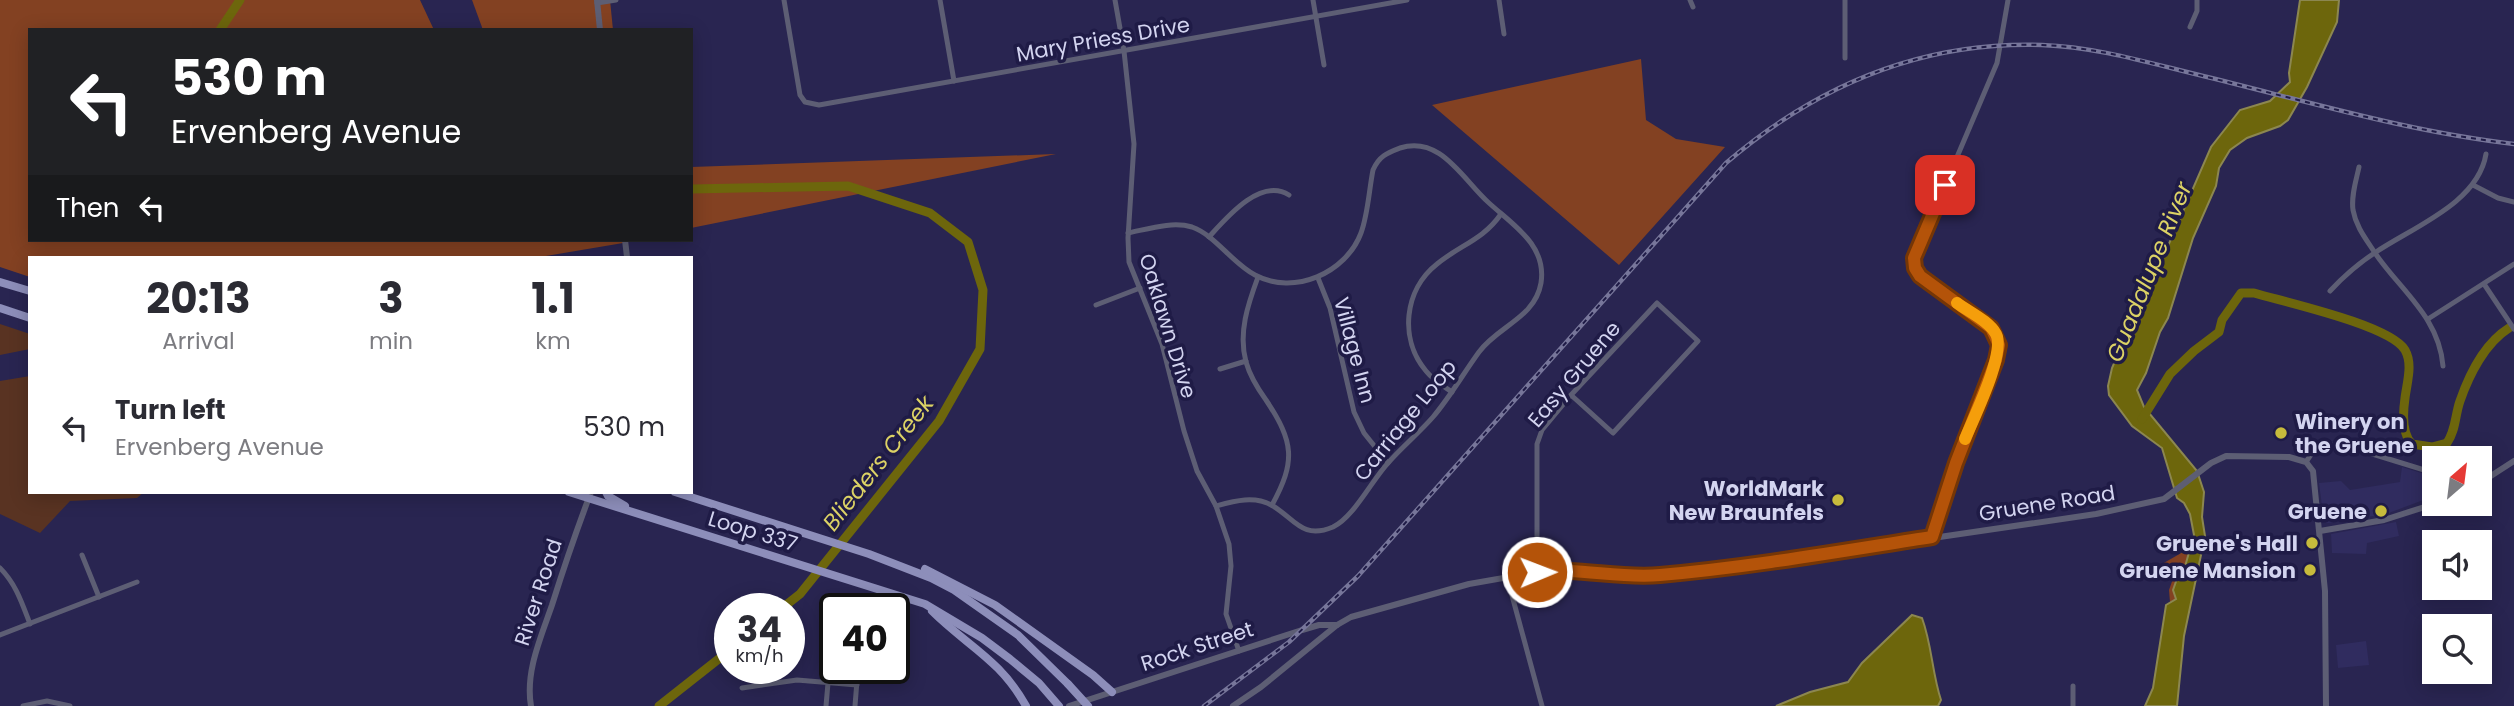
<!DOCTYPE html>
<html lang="en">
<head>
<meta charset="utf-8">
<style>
	:root { --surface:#fff; --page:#f7f7f7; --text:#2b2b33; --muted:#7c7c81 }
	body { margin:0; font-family:Poppins,sans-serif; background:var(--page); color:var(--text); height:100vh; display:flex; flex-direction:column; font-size:26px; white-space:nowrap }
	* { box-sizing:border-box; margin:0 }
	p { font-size:23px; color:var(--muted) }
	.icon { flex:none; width:38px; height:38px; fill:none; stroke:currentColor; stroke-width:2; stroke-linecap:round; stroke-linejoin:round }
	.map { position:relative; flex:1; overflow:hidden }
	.side { position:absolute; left:28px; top:256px; width:665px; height:238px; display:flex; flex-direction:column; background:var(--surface); border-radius:0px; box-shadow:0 4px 18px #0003 }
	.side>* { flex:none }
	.guide { position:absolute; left:28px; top:28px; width:665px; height:214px; border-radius:0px; box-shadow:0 4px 18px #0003; background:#202124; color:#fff; overflow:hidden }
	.needle { width:46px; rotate:28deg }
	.tools { position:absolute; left:2422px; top:446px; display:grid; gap:14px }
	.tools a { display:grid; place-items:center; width:70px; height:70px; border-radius:0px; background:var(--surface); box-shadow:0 4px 18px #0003; font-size:35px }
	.speed { position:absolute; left:714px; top:593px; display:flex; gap:14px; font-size:35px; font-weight:700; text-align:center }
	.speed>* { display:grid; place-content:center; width:91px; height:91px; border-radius:50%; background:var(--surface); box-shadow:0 4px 18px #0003; line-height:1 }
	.speed small { font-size:18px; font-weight:400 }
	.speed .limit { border:4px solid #111; border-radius:10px; background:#fff; color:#111 }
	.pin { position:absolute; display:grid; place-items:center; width:60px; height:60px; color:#fff; margin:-30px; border-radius:14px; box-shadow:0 4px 10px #0006 }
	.me { position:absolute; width:77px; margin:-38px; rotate:89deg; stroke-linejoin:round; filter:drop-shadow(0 0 5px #0008) }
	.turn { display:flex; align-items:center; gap:24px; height:147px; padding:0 28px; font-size:32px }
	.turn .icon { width:91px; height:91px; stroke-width:2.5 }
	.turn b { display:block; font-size:49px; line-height:60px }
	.then { display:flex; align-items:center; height:66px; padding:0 28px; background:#0003; gap:14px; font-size:26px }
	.eta { display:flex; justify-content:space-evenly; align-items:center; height:119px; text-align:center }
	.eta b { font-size:42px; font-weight:700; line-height:49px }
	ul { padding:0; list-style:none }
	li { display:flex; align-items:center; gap:21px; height:105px; padding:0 28px }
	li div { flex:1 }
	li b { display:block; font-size:26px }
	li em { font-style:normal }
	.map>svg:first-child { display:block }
	.built { fill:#302c5f }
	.green { fill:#593322 }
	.forest { fill:#834122 }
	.water { fill:#6d660c; stroke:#8c8750; stroke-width:2 }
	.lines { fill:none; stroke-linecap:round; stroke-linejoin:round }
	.river { stroke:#6d660c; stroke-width:9 }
	.minor { stroke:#5d5e74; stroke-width:5 }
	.tertiary { stroke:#5d5e74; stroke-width:6 }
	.primary { stroke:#8d8eba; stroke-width:8 }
	.rail-casing { stroke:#77769a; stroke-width:4.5 }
	.rail { stroke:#1f1b46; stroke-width:2; stroke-dasharray:5; stroke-linecap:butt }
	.primary-bridge { stroke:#8d8eba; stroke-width:8 }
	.route-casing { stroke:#753606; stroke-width:18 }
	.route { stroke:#b45309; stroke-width:12 }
	.slow { stroke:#f59e0b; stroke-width:12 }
	.poi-dot { fill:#c7bb3c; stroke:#1f1b46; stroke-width:2.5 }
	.labels { text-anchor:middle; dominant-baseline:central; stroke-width:7; stroke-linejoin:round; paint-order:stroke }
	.street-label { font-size:21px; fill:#d3d4f0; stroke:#1f1b46 }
	.poi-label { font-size:21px; font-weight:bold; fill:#d3d4f0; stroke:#1f1b46; text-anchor:end }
	.water-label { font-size:23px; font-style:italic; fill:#dcd265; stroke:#1f1b46 }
</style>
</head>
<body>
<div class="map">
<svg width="2514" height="706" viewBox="0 0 2514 706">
	<rect width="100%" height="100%" fill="#292551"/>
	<g class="built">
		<polygon points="2402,467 2434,477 2434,496 2386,514 2327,523 2324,521 2319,483 2341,481 2350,490 2400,482"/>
		<polygon points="2396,522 2399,536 2367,543 2366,554 2332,553 2331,534"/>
		<polygon points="2366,641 2369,665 2338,668 2336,645"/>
	</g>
	<g class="green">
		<polygon points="0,324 30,334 30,349 0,355"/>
		<polygon points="30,376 30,492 144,492 137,498 70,501 40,533 0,514 0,381"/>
	</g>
	<g class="forest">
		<polygon points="0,0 420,0 434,30 30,30 30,240 629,240 629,242 540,257 30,257 30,277 0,267"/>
		<polygon points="472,0 610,0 613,30 483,30"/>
		<polygon points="1641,59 1646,120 1676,139 1725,147 1619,265 1432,105"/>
		<polygon points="1056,154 691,228 691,167"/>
		<polygon points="2190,548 2182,578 2178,576 2176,599 2170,602 2169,590 2175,573 2170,571 2169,576 2163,581 2157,574 2161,570 2162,564"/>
	</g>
	<g class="water">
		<polygon points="2300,0 2339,0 2337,22 2307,87 2288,120 2280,126 2247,138 2230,150 2219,168 2216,186 2193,238 2168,318 2160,332 2146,373 2137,390 2144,407 2197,471 2204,492 2202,517 2205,536 2184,636 2177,706 2145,706 2153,688 2166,605 2176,599 2173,590 2178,576 2182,577 2194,535 2190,514 2184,503 2177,498 2162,448 2132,426 2109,395 2108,386 2112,368 2132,322 2148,292 2211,147 2240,110 2270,101 2290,82 2289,73"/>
		<path d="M1912 615 1922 618C1932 645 1932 673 1941 700L1938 706H1776L1810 692 1848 682 1862 663Z"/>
	</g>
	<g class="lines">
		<g class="river">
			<polyline points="220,30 240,0"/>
			<polyline points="691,189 848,186 930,213 968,242 983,290 980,349 939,421 800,594 781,609"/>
			<path d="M2142 419 2170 374 2194 351 2219 332 2222 320 2241 293H2254C2284 302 2390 325 2405 350 2413 364 2407 382 2405 398 2403 412 2402 434 2412 444L2432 447 2447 443C2456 430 2455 415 2460 401 2469 375 2485 343 2509 328"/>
			<polyline points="659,706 730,650"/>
		</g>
		<g class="minor">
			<polyline points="784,0 800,95 805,102 819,105 1407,0"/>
			<polyline points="940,0 954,81"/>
			<polyline points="1115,0 1124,51 1134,144 1128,238 1129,262 1162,344 1184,431 1197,471 1216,506 1229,544 1231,566 1226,614 1239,651"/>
			<polyline points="1313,0 1324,65"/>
			<polyline points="1499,0 1504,34"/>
			<polyline points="1690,0 1693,7"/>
			<polyline points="597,3 616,0"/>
			<polyline points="2190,27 2197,11 2197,0"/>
			<polyline points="1845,58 1845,0"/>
			<path d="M2359 167C2356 181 2351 196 2353 210 2356 227 2366 239 2375 253 2401 291 2439 317 2443 366"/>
			<polyline points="2473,185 2498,198 2514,202"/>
			<path d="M1128 233C1148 229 1172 221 1192 227 1215 235 1232 263 1255 275 1294 296 1346 273 1361 233 1368 214 1369 190 1373 170 1379 156 1387 153 1400 148 1441 135 1463 180 1489 203 1513 225 1547 245 1541 283 1535 318 1498 326 1479 352 1463 374 1450 397 1433 417 1419 433 1402 447 1388 463 1372 480 1354 517 1333 527 1302 540 1295 519 1273 506 1255 495 1234 501 1216 506"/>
			<path d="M1209 237C1227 217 1261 177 1289 195"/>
			<path d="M1258 277C1248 304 1238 333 1246 362 1250 376 1258 389 1266 400 1294 442 1296 461 1272 505"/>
			<polyline points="1318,278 1330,308 1354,412 1364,433 1388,463"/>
			<polyline points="2484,284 2514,329"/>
			<path d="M2330 291C2344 276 2359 263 2376 252 2413 227 2478 203 2486 154"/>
			<polyline points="1096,305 1140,288"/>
			<polyline points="2428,319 2514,264"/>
			<polyline points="1220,369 1246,361"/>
			<path d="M1452 392C1443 386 1433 380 1426 371 1399 339 1404 290 1437 264 1460 245 1483 240 1501 214"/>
			<polyline points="2306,462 2314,450 2323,446 2340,444 2434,473"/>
			<polyline points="1932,537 1956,463 1996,360 1999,345 1991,328 1920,276 1915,268 1914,258 1997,63 2008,0"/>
			<polyline points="82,555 99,597"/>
			<path d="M0 568C16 584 22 603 30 624"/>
			<polyline points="1537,572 1537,444 1542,430 1571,395 1657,303 1698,341 1613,433 1571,395"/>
			<polyline points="1507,577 1542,706"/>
			<polyline points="0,635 137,582"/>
			<polyline points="742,688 797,680 857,685"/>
			<polyline points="23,706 47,701 70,706"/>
			<polyline points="826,706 828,683"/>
			<polyline points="855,706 858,668"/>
			<polyline points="2073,706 2073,686"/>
		</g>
		<g class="tertiary">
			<polyline points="597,0 600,30"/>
			<polyline points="625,240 627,257"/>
			<polyline points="2480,483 2514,461"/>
			<polyline points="2320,531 2384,520 2434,504"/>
			<path d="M531 706C525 672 541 637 552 605 564 567 577 529 591 492"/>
			<polyline points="1069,706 1302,630 1319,625 1337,625"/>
			<polyline points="1233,706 1261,687 1337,625 1351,617 1469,584 1537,572 1567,571 1629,576 1661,575 1770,562 2096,514 2164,499 2211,463 2226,456 2289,457 2306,462 2313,471 2325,591 2326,706"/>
		</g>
		<g class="primary">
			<polyline points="0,282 30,291"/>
			<polyline points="0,308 30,318"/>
			<polyline points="569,492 925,604 982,638 1010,659 1039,683 1059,706"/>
			<polyline points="606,492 608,496 625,506"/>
			<polyline points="675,492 869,554 931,578 954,590 1018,635 1068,684"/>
			<polyline points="925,569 995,605 1093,675 1112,692"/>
			<path d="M932 611C967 646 1000 659 1026 706"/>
		</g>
		<defs>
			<path id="rail" d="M1204 706 1289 642 1358 576 1726 163C1816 86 1921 41 2042 45 2097 47 2149 63 2203 76 2306 101 2409 132 2514 144"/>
		</defs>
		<use href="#rail" class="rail-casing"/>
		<use href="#rail" class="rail"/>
		<polyline class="primary-bridge" points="1068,684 1088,706"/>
	</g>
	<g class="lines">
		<defs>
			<path id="route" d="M1537 572C1578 567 1619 579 1660 575 1751 567 1842 551 1932 537L1956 463 1996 360 1999 345 1991 328 1920 276 1915 268 1914 258 1945 185"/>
		</defs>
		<use href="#route" class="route-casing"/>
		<use href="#route" class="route"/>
		<path class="slow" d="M1957 303C1969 312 1989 321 1996 334 2006 353 1973 419 1965 439"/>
	</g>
	<g class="poi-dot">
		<circle cx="2281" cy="433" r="7"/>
		<circle cx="1838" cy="500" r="7"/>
		<circle cx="2381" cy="511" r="7"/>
		<circle cx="2312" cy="543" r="7"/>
		<circle cx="2310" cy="570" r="7"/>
	</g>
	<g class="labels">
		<g class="street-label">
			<text transform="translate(1103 39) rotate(-10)">Mary Priess Drive</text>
			<text transform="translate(1168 326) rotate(73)">Oaklawn Drive</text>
			<text transform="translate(1355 350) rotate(75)">Village Inn</text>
			<text transform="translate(1574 374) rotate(-50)">Easy Gruene</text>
			<text transform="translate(1405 420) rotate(-51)">Carriage Loop</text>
			<text transform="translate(2047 503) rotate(-9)">Gruene Road</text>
			<text transform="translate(753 531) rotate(17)">Loop 337</text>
			<text transform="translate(538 592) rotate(-72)">River Road</text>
			<text transform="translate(1197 646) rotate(-18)">Rock Street</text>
		</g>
		<g class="poi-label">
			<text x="2295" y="421" text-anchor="start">Winery on<tspan x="2295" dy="24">the Gruene</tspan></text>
			<text x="1824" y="488">WorldMark<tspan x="1824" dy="24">New Braunfels</tspan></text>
			<text x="2367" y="511">Gruene</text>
			<text x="2298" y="543">Gruene's Hall</text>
			<text x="2296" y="570">Gruene Mansion</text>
		</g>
		<g class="water-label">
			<text transform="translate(2149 272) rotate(-68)">Guadalupe River</text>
			<text transform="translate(878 463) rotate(-52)">Blieders Creek</text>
		</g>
	</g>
</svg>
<div class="tools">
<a><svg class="needle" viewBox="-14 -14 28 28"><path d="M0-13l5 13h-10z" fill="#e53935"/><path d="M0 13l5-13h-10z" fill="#7c7c81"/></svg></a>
<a><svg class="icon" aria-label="sound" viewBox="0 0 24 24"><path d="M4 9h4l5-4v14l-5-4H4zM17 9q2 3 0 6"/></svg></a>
<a><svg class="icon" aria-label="search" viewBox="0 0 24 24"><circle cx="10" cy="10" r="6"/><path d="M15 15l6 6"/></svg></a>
</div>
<div class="speed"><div>34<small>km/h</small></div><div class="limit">40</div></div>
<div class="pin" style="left:1945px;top:185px;background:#d93025"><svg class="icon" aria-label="arrive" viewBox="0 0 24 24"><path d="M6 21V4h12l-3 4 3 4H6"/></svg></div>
<svg class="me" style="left:1537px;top:572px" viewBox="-20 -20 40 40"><circle r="17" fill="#b45309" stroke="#fff" stroke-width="3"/><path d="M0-11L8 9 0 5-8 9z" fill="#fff"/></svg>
<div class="guide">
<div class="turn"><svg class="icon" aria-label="left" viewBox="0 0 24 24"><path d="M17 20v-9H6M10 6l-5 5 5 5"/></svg><div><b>530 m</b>Ervenberg Avenue</div></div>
<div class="then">Then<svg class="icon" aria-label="left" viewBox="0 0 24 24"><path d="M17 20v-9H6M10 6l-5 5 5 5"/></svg></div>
</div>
<section class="side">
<div class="eta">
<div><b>20:13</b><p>Arrival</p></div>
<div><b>3</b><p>min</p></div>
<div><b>1.1</b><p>km</p></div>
</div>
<ul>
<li><svg class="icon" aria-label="left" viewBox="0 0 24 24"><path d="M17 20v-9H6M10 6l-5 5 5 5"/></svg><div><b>Turn left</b><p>Ervenberg Avenue</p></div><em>530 m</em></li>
</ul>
</section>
</div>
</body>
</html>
